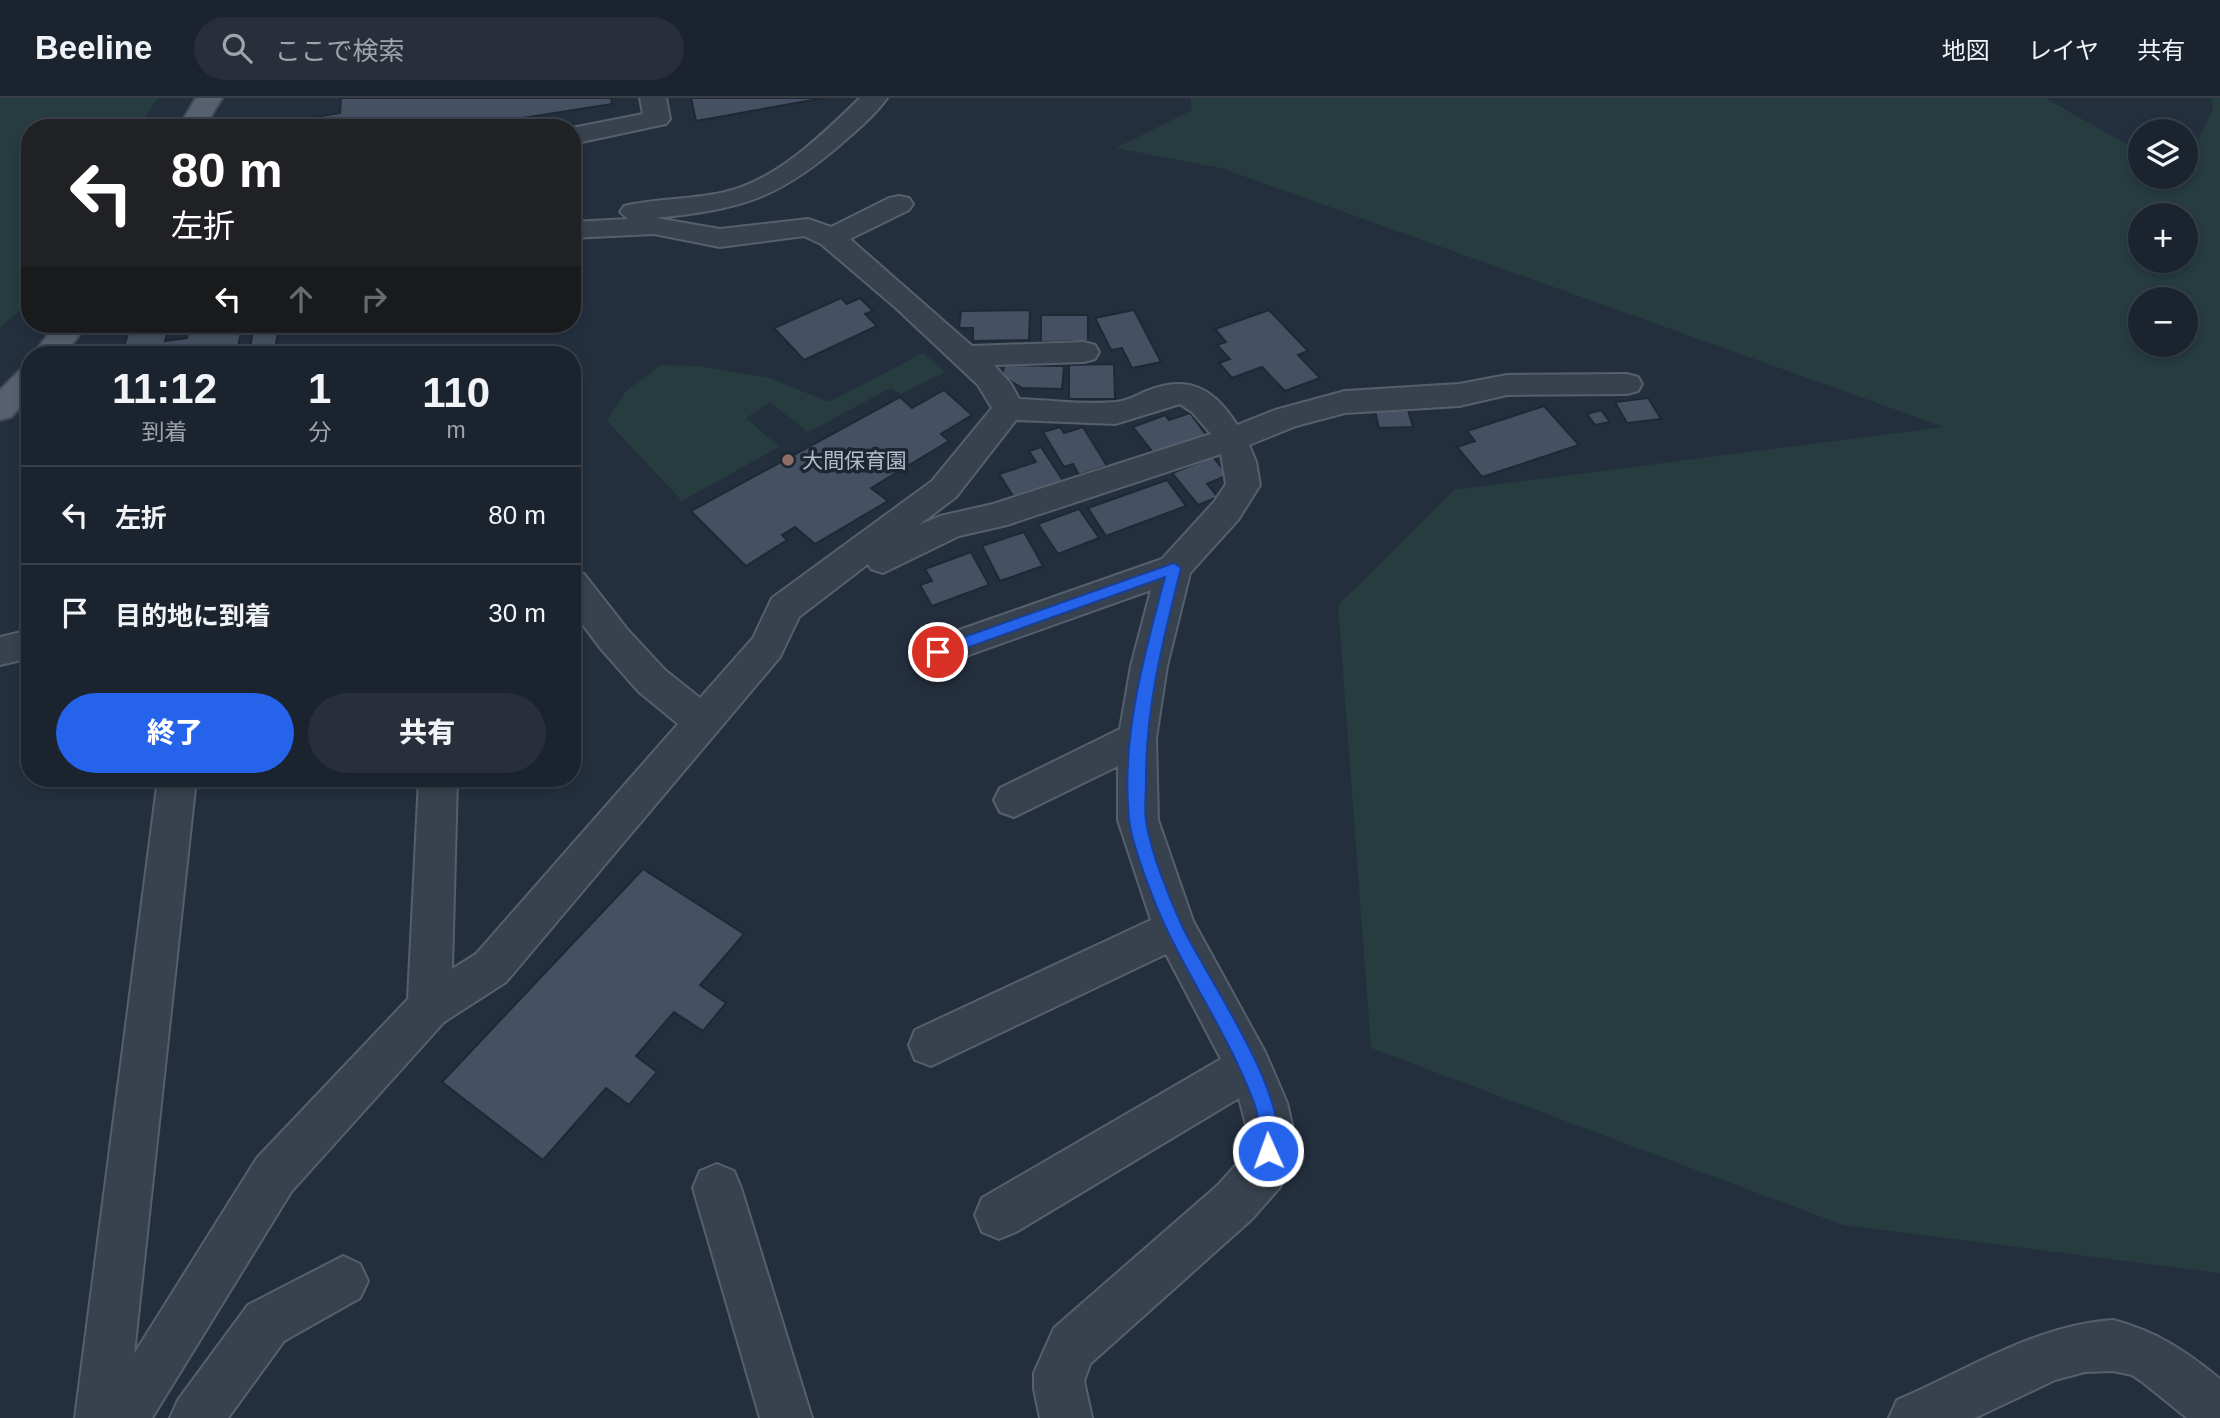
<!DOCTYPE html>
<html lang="ja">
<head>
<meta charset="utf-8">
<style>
	:root { --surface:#1b232e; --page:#282f3a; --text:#f1f3f6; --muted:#a0a4aa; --line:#39404a; --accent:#2563eb }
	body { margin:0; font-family:Helvetica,"Noto Sans JP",sans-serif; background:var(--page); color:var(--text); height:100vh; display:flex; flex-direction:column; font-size:26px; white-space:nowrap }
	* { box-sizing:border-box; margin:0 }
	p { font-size:23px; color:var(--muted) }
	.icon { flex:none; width:38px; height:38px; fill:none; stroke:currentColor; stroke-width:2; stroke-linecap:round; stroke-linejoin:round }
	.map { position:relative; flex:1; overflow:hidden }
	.sheet { position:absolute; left:21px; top:248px; width:560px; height:441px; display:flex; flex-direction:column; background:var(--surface); border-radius:28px; box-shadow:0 4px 10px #0003,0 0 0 2px var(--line) }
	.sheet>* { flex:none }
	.guide { position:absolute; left:21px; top:21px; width:560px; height:214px; border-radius:28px; box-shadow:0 4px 10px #0003,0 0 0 2px var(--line); background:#202124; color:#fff; overflow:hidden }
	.fabs { position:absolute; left:2128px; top:21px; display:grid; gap:14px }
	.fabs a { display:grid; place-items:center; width:70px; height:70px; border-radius:50%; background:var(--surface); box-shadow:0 4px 10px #0003,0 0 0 2px var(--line); font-size:35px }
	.pin { position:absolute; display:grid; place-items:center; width:60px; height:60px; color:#fff; margin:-30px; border:4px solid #fff; border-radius:50%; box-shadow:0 2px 7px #0007 }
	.me { position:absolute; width:77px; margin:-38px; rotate:358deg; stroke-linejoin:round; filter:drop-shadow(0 0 5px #0008) }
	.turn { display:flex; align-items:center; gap:24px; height:147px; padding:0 35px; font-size:32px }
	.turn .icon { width:91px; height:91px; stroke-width:2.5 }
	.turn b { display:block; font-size:49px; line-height:60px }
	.lanes { display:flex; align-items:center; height:66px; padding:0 35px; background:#0003; justify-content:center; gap:35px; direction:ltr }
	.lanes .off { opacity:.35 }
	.eta { display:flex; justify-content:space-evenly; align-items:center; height:119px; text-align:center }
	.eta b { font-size:42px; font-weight:800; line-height:49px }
	.cta { display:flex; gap:14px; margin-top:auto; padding:14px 35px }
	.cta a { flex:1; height:80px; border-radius:42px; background:var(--accent); color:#fff; font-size:28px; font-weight:800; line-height:80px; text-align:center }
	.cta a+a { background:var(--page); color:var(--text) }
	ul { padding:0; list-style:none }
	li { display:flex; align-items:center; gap:21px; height:98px; padding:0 35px; border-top:2px solid var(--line) }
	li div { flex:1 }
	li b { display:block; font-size:26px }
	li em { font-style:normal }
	header { display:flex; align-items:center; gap:42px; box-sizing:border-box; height:98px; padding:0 35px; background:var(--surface); border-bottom:2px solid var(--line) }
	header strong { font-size:33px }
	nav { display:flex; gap:38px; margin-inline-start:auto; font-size:24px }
	.search { width:490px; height:63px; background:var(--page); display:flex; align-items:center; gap:18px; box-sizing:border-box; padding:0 24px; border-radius:38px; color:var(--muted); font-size:26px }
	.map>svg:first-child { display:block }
	.green { fill:#263c3f; fill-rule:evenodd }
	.building { fill:#455162; stroke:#1f2835; stroke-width:2 }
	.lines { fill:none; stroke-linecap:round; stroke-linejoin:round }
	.minor-casing { stroke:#565f6c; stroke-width:4 }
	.major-casing { stroke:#414a57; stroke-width:4 }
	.minor { fill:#38414e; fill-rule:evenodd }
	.major { fill:#56606e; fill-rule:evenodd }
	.route { fill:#2563eb; stroke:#184099; stroke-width:2 }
	.education-dot { fill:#8d6e63; stroke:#1d2633; stroke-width:2.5 }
	.labels { text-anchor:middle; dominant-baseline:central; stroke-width:7; stroke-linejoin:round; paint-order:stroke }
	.poi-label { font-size:21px; fill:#b4bcc9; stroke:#1d2633; text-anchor:start }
</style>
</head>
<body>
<header>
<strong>Beeline</strong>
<div class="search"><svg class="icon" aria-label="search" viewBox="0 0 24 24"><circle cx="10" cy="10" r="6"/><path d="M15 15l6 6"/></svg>ここで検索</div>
<nav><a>地図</a><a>レイヤ</a><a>共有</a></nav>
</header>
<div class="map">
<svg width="2220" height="1320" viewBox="0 0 2220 1320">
	<rect width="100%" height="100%" fill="#242f3e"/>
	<g class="green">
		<polygon points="0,0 158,0 138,30 30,30 30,196 18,214 0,229"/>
		<path d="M1190 0H2045L2140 54V79H2186V68L2213 10 2211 0H2220V1175L1843 1127 1371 950 1338 507 1454 392 1944 329 1221 70 1116 50 1192 12ZM2186 117V163H2140V117ZM2140 201H2186V247H2140Z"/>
		<polygon points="923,255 945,274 901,296 891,290 808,334 770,304 746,320 779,349 682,403 607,323 626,293 661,267 699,268 769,280 829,304"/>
	</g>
	<g class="building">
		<polygon points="341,0 611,0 612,6 458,30 263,30 263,28 340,15"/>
		<polygon points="691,0 824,0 696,23"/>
		<polygon points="841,200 847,206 860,200 873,213 865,216 877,228 804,262 774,230"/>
		<polygon points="1030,212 1029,242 973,243 973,230 959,230 961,213"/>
		<polygon points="1134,212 1161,264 1132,270 1122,250 1111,252 1095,220"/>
		<polygon points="1269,212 1308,253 1298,257 1320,280 1285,293 1262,269 1232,280 1219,265 1230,261 1217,247 1226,244 1215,231"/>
		<polygon points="1041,217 1088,217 1088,243 1041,244"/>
		<polygon points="142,226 170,226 165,243 187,240 188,235 221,226 243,226 236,257 121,257 131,227"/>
		<polygon points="279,229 275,251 249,255 253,232"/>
		<polygon points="1114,266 1115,301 1069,301 1069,267"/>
		<polygon points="1004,267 1064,268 1062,291 1022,290 1002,278"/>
		<polygon points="944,292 972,317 941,336 949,343 871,390 888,403 815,446 795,429 782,437 787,442 746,468 691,413 900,299 912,310"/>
		<polygon points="1648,300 1661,321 1627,325 1615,304"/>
		<polygon points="1544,308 1579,347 1482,379 1457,349 1475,343 1467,333"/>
		<polygon points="1408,312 1413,329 1379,330 1375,313"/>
		<polygon points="1601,312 1610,324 1595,327 1587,316"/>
		<polygon points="1190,315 1207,338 1155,357 1133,329 1165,317 1169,322"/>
		<polygon points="1060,329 1064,335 1083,329 1107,368 1079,377 1073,366 1064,369 1043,334"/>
		<polygon points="1041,349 1064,384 1015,401 999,376 1036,364 1029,353"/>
		<polygon points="1213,359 1228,377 1207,386 1218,399 1198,407 1172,375"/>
		<polygon points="1167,382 1186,408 1106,438 1088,410"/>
		<polygon points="1079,411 1099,440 1058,456 1038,426"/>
		<polygon points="1024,434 1043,468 1000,483 982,448"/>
		<polygon points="971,454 989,487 932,508 920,487 932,483 925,471"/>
		<polygon points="643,771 744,836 700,887 726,905 703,933 674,914 636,958 657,974 629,1007 606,990 543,1062 442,984"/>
	</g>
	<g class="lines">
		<defs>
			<g id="minor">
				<polygon points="640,0 666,0 670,21 666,26 572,46 572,30 643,16"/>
				<path d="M860 0H887C875 17 857 32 841 46 776 102 740 111 656 120L720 131 808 121 831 129 889 100 899 98 909 100 913 106 909 112 850 141 972 248 1084 244 1095 247 1099 254 1095 261 1084 264 994 267 1011 286 1019 301C1051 302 1084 307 1116 304 1129 303 1140 295 1152 291 1191 277 1216 293 1237 327L1275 312 1345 293 1459 286 1507 277 1627 276 1638 279 1642 286 1638 293 1627 296 1507 297 1459 308 1345 315 1296 328 1249 347 1256 364 1260 387 1238 422 1190 475 1167 568 1156 640 1158 722 1193 823 1265 954 1287 1005 1292 1027 1291 1053 1280 1089 1252 1121 1090 1266 1084 1283 1092 1320H1040L1034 1291V1275L1054 1230 1218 1087 1243 1059 1246 1027 1239 1000 1016 1134 999 1141 982 1134 975 1117 982 1100 1221 961 1166 856 931 968 915 962 909 947 915 932 1151 822 1118 722V668L1014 719 1000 714 994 702 1000 690 1120 631 1131 568 1151 492 938 568 925 564 920 554 925 544 1162 461 1214 404 1226 386 1221 356 1007 427 959 438 883 475 871 471 868 466 799 519 780 559 506 884 444 924 291 1094 152 1320H75L158 681H196L134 1256 257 1060 408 901 419 681H457L452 871 476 856 678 626 639 594 601 551 572 512V472L584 476 627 531 665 572 700 600 753 540 772 500 932 383 992 310 978 287 896 210 821 146 804 138 720 149 654 136 572 140V124L628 121 620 114 624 108C657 100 692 102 725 94 777 82 823 36 860 0ZM1180 306 1192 314 1211 336 993 406 940 418 919 427 956 399 1016 322 1115 326Z"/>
				<polygon points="30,532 30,560 0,567 0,539"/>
				<polygon points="717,1066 734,1073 741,1090 812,1320 760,1320 693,1090 700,1073"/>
				<polygon points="343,1158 360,1166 368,1183 360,1200 284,1243 228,1320 170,1320 178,1302 248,1207"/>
				<path d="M2113 1222C2156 1233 2186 1253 2220 1281V1320H2187L2141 1283 2132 1277 2113 1273 2085 1274 2055 1282 1975 1320H1889L1897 1302C1968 1272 2035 1227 2113 1222Z"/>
			</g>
			<g id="major">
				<polygon points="196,0 222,0 204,30 178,30"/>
				<polygon points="56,226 87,226 64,257 33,257"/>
				<polygon points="30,270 30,299 11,319 0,322 0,292 19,273"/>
			</g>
		</defs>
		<use href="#minor" class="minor-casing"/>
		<use href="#major" class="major-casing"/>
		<use href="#minor" class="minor"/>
		<use href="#major" class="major"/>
	</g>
	<path class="route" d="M1174 465 1181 470C1163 542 1145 611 1146 685 1146 697 1144 710 1146 722 1150 752 1169 800 1182 828 1206 879 1297 1006 1275 1060L1268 1063 1262 1060C1257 1049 1260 1039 1259 1028 1258 1011 1250 994 1243 978 1222 929 1192 884 1169 836 1156 810 1132 748 1129 721 1121 638 1144 558 1165 479L938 560 930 554 933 550Z"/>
	<circle class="education-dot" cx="788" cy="362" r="7"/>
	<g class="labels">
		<g class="poi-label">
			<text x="802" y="362">大間保育園</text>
		</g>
	</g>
</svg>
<div class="fabs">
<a><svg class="icon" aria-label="layers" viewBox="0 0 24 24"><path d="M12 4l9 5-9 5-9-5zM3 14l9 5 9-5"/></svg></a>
<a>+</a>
<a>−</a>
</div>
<div class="pin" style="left:938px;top:554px;background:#d93025"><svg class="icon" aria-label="arrive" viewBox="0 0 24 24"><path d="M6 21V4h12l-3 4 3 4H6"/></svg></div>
<svg class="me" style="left:1268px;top:1053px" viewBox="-20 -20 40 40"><circle r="17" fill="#2563eb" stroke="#fff" stroke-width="3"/><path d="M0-11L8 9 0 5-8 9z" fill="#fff"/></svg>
<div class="guide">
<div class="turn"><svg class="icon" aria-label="left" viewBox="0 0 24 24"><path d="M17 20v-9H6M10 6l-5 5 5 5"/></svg><div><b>80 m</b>左折</div></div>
<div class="lanes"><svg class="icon" aria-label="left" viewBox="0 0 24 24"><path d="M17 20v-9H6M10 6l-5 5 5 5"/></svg><svg class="icon off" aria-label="ahead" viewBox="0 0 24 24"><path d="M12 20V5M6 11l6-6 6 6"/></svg><svg class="icon off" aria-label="right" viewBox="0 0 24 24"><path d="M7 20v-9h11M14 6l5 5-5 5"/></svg></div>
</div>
<section class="sheet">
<div class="eta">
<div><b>11:12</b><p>到着</p></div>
<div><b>1</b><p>分</p></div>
<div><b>110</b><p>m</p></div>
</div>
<ul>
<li><svg class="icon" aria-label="left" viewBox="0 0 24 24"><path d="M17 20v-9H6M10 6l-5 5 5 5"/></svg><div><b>左折</b></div><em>80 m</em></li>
<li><svg class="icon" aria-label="arrive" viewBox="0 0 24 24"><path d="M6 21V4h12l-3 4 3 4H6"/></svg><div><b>目的地に到着</b></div><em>30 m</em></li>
</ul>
<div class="cta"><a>終了</a><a>共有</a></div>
</section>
</div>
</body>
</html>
